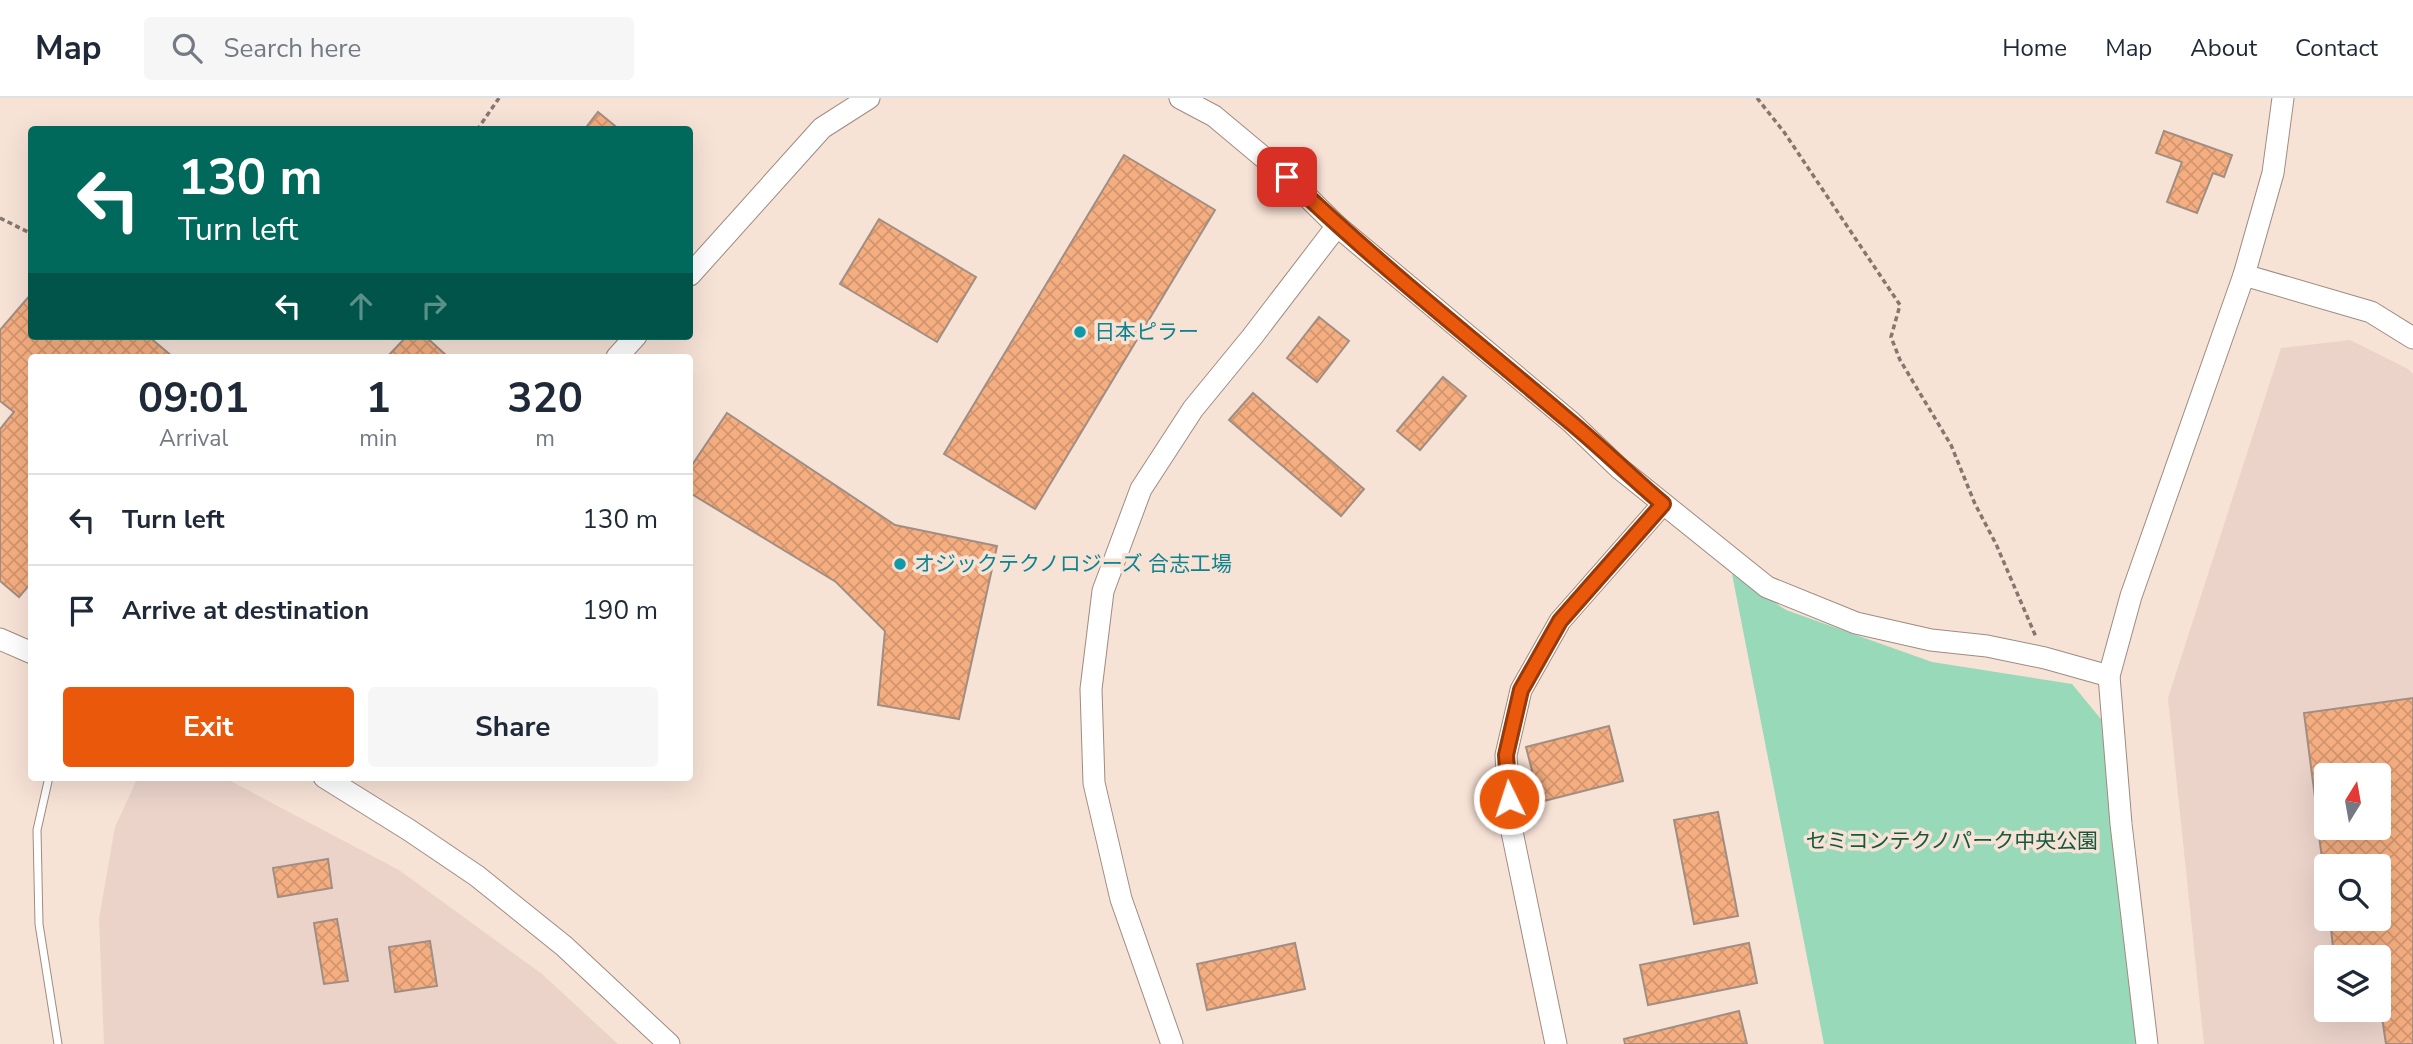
<!DOCTYPE html>
<html lang="en">
<head>
<meta charset="utf-8">
<style>
	:root { --surface:#fff; --page:#f6f6f7; --text:#1f2937; --muted:#747a83; --line:#e0e1e3; --accent:#ea580c }
	body { margin:0; font-family:"Nunito Sans","Noto Sans JP",sans-serif; background:var(--page); color:var(--text); height:100vh; display:flex; flex-direction:column; font-size:26px; white-space:nowrap }
	* { box-sizing:border-box; margin:0 }
	p { font-size:23px; color:var(--muted) }
	.icon { flex:none; width:38px; height:38px; fill:none; stroke:currentColor; stroke-width:2; stroke-linecap:round; stroke-linejoin:round }
	.map { position:relative; flex:1; overflow:hidden }
	.panel { position:absolute; left:28px; top:256px; width:665px; height:427px; display:flex; flex-direction:column; background:var(--surface); border-radius:7px; box-shadow:0 7px 28px #0002 }
	.panel>* { flex:none }
	.hud { position:absolute; left:28px; top:28px; width:665px; height:214px; border-radius:7px; box-shadow:0 7px 28px #0002; background:#00695c; color:#fff; overflow:hidden }
	.needle { width:46px; rotate:11deg }
	.controls { position:absolute; left:2314px; top:665px; display:grid; gap:14px }
	.controls a { display:grid; place-items:center; width:77px; height:77px; border-radius:7px; background:var(--surface); box-shadow:0 7px 28px #0002; font-size:35px }
	.pin { position:absolute; display:grid; place-items:center; width:60px; height:60px; color:#fff; margin:-30px; border-radius:14px; box-shadow:0 4px 10px #0006 }
	.me { position:absolute; width:77px; margin:-38px; rotate:356deg; stroke-linejoin:round; filter:drop-shadow(0 0 5px #0008) }
	.turn { display:flex; align-items:center; gap:24px; height:147px; padding:0 35px; font-size:32px }
	.turn .icon { width:91px; height:91px; stroke-width:2.5 }
	.turn b { display:block; font-size:49px; line-height:60px }
	.lanes { display:flex; align-items:center; height:66px; padding:0 35px; background:#0003; justify-content:center; gap:35px; direction:ltr }
	.lanes .off { opacity:.35 }
	.eta { display:flex; justify-content:space-evenly; align-items:center; height:119px; text-align:center }
	.eta b { font-size:42px; font-weight:700; line-height:49px }
	.action { display:flex; gap:14px; margin-top:auto; padding:14px 35px }
	.action a { flex:1; height:80px; border-radius:7px; background:var(--accent); color:#fff; font-size:28px; font-weight:700; line-height:80px; text-align:center }
	.action a+a { background:var(--page); color:var(--text) }
	ul { padding:0; list-style:none }
	li { display:flex; align-items:center; gap:21px; height:91px; padding:0 35px; border-top:2px solid var(--line) }
	li div { flex:1 }
	li b { display:block; font-size:26px }
	li em { font-style:normal }
	header { display:flex; align-items:center; gap:42px; box-sizing:border-box; height:98px; padding:0 35px; background:var(--surface); border-bottom:2px solid var(--line) }
	header strong { font-size:33px }
	nav { display:flex; gap:38px; margin-inline-start:auto; font-size:24px }
	.search { width:490px; height:63px; background:var(--page); display:flex; align-items:center; gap:18px; box-sizing:border-box; padding:0 24px; border-radius:7px; color:var(--muted); font-size:26px }
	.map>svg:first-child { display:block }
	.industrial { fill:#ebd3ca; fill-rule:evenodd }
	.park { fill:#97d9b8 }
	.building { fill:url(#building-cross-hatch); stroke:#a18e83; stroke-width:2 }
	.lines { fill:none; stroke-linecap:round; stroke-linejoin:round }
	.lane-casing { stroke:#9f8b81; stroke-width:9 }
	.secondary-casing { stroke:#9f8b81; stroke-width:23 }
	.path { stroke:#84776f; stroke-width:3.5; stroke-dasharray:5 3.5; stroke-linecap:butt }
	.lane { stroke:#fff; stroke-width:7 }
	.secondary { stroke:#fff; stroke-width:21 }
	.route-casing { stroke:#983908; stroke-width:18 }
	.route { stroke:#ea580c; stroke-width:12 }
	.culture-dot { fill:#0f9aa8; stroke:#f7e2d6; stroke-width:2.5 }
	.labels { text-anchor:middle; dominant-baseline:central; stroke-width:7; stroke-linejoin:round; paint-order:stroke }
	.culture-label { font-size:21px; fill:#0d838f; stroke:#f7e2d6; text-anchor:start }
	.park-label { font-size:21px; fill:#14583d; stroke:#f7e2d6 }
</style>
</head>
<body>
<header>
<strong>Map</strong>
<div class="search"><svg class="icon" aria-label="search" viewBox="0 0 24 24"><circle cx="10" cy="10" r="6"/><path d="M15 15l6 6"/></svg>Search here</div>
<nav><a>Home</a><a>Map</a><a>About</a><a>Contact</a></nav>
</header>
<div class="map">
<svg width="2413" height="946" viewBox="0 0 2413 946">
	<defs>
		<pattern id="building-cross-hatch" width="8" height="8" patternUnits="userSpaceOnUse" patternTransform="scale(1.75)"><rect width="8" height="8" fill="#f5ae80"/><path d="M0 0l8 8M0 8l8-8" fill="none" stroke="#d2956e"/></pattern>
	</defs>
	<rect width="100%" height="100%" fill="#f7e2d6"/>
	<g class="industrial">
		<path d="M2350 242 2408 271 2413 276V946H2204L2168 600 2281 250ZM2326 677H2378V730H2326ZM2326 768H2378V821H2326ZM2326 859H2378V912H2326Z"/>
		<polygon points="138,679 223,679 399,772 542,876 618,946 104,946 99,821 115,729"/>
	</g>
	<polygon class="park" points="1732,476 1786,512 1932,564 2072,586 2105,626 2141,946 1824,946"/>
	<g class="building">
		<polygon points="598,14 620,32 584,32"/>
		<polygon points="2164,33 2232,57 2224,79 2213,75 2197,115 2167,104 2182,64 2156,55"/>
		<polygon points="1124,57 1215,112 1035,411 944,356"/>
		<polygon points="879,121 976,179 937,244 840,186"/>
		<polygon points="32,195 32,238 148,238 173,259 32,259 32,484 19,499 0,483 0,331 14,314 0,303 0,232"/>
		<polygon points="1319,219 1349,243 1317,284 1287,260"/>
		<polygon points="407,238 425,238 448,259 387,259"/>
		<polygon points="1443,279 1466,298 1420,352 1397,333"/>
		<polygon points="1253,295 1364,391 1341,418 1229,322"/>
		<polygon points="727,315 895,427 997,448 959,621 878,607 885,533 836,484 690,395 690,370"/>
		<polygon points="2413,600 2413,946 2386,946 2378,893 2378,859 2334,859 2330,821 2378,821 2378,768 2323,768 2318,730 2378,730 2378,677 2326,677 2326,714 2317,715 2304,615"/>
		<polygon points="1609,628 1623,683 1540,704 1526,649"/>
		<polygon points="1718,714 1738,818 1694,826 1674,722"/>
		<polygon points="328,761 332,790 278,799 273,770"/>
		<polygon points="337,821 348,883 324,886 314,825"/>
		<polygon points="430,843 437,888 395,894 389,849"/>
		<polygon points="1295,845 1305,891 1207,912 1197,866"/>
		<polygon points="1749,845 1757,885 1648,907 1640,867"/>
		<polygon points="1739,913 1747,946 1625,946 1624,941"/>
	</g>
	<g class="lines">
		<defs>
			<polyline id="lane" points="49,679 37,732 39,826 58,946"/>
			<g id="secondary">
				<polyline points="1180,0 1214,18 1287,79 1337,128 1571,324 1619,370 1767,489 1856,525 1931,542 1987,548 2045,560 2109,578"/>
				<polyline points="690,177 822,30 869,0"/>
				<polyline points="2244,177 2371,214 2413,240"/>
				<polyline points="617,259 636,238"/>
				<polyline points="0,541 32,555"/>
				<polyline points="324,679 409,732 477,778 564,848 669,946"/>
				<polyline points="1172,946 1121,801 1094,685 1091,591 1103,493 1141,391 1193,311 1252,239 1337,128"/>
				<polyline points="1556,946 1510,724 1506,657 1521,592 1560,523 1663,406"/>
				<polyline points="2147,946 2121,726 2109,578 2131,498 2244,177 2273,75 2283,0"/>
			</g>
		</defs>
		<use href="#lane" class="lane-casing"/>
		<use href="#secondary" class="secondary-casing"/>
		<g class="path">
			<polyline points="1757,0 1784,34 1900,207 1891,239 1900,262 1951,347 1975,406 1996,446 2036,539"/>
			<polyline points="477,32 499,0"/>
			<polyline points="0,120 32,136"/>
		</g>
		<use href="#lane" class="lane"/>
		<use href="#secondary" class="secondary"/>
	</g>
	<g class="lines">
		<defs>
			<path id="route" d="M1287 79C1376 165 1474 242 1568 322 1601 349 1631 379 1663 406L1560 523 1521 592 1506 657 1509 701"/>
		</defs>
		<use href="#route" class="route-casing"/>
		<use href="#route" class="route"/>
	</g>
	<g class="culture-dot">
		<circle cx="1080" cy="234" r="7"/>
		<circle cx="900" cy="466" r="7"/>
	</g>
	<g class="labels">
		<g class="culture-label">
			<text x="1094" y="234">日本ピラー</text>
			<text x="914" y="466">オジックテクノロジーズ 合志工場</text>
		</g>
		<g class="park-label">
			<text x="1952" y="743">セミコンテクノパーク中央公園</text>
		</g>
	</g>
</svg>
<div class="controls">
<a><svg class="needle" viewBox="-14 -14 28 28"><path d="M0-13l5 13h-10z" fill="#e53935"/><path d="M0 13l5-13h-10z" fill="#747a83"/></svg></a>
<a><svg class="icon" aria-label="search" viewBox="0 0 24 24"><circle cx="10" cy="10" r="6"/><path d="M15 15l6 6"/></svg></a>
<a><svg class="icon" aria-label="layers" viewBox="0 0 24 24"><path d="M12 4l9 5-9 5-9-5zM3 14l9 5 9-5"/></svg></a>
</div>
<div class="pin" style="left:1287px;top:79px;background:#d93025"><svg class="icon" aria-label="arrive" viewBox="0 0 24 24"><path d="M6 21V4h12l-3 4 3 4H6"/></svg></div>
<svg class="me" style="left:1509px;top:701px" viewBox="-20 -20 40 40"><circle r="17" fill="#ea580c" stroke="#fff" stroke-width="3"/><path d="M0-11L8 9 0 5-8 9z" fill="#fff"/></svg>
<div class="hud">
<div class="turn"><svg class="icon" aria-label="left" viewBox="0 0 24 24"><path d="M17 20v-9H6M10 6l-5 5 5 5"/></svg><div><b>130 m</b>Turn left</div></div>
<div class="lanes"><svg class="icon" aria-label="left" viewBox="0 0 24 24"><path d="M17 20v-9H6M10 6l-5 5 5 5"/></svg><svg class="icon off" aria-label="ahead" viewBox="0 0 24 24"><path d="M12 20V5M6 11l6-6 6 6"/></svg><svg class="icon off" aria-label="right" viewBox="0 0 24 24"><path d="M7 20v-9h11M14 6l5 5-5 5"/></svg></div>
</div>
<section class="panel">
<div class="eta">
<div><b>09:01</b><p>Arrival</p></div>
<div><b>1</b><p>min</p></div>
<div><b>320</b><p>m</p></div>
</div>
<ul>
<li><svg class="icon" aria-label="left" viewBox="0 0 24 24"><path d="M17 20v-9H6M10 6l-5 5 5 5"/></svg><div><b>Turn left</b></div><em>130 m</em></li>
<li><svg class="icon" aria-label="arrive" viewBox="0 0 24 24"><path d="M6 21V4h12l-3 4 3 4H6"/></svg><div><b>Arrive at destination</b></div><em>190 m</em></li>
</ul>
<div class="action"><a>Exit</a><a>Share</a></div>
</section>
</div>
</body>
</html>
